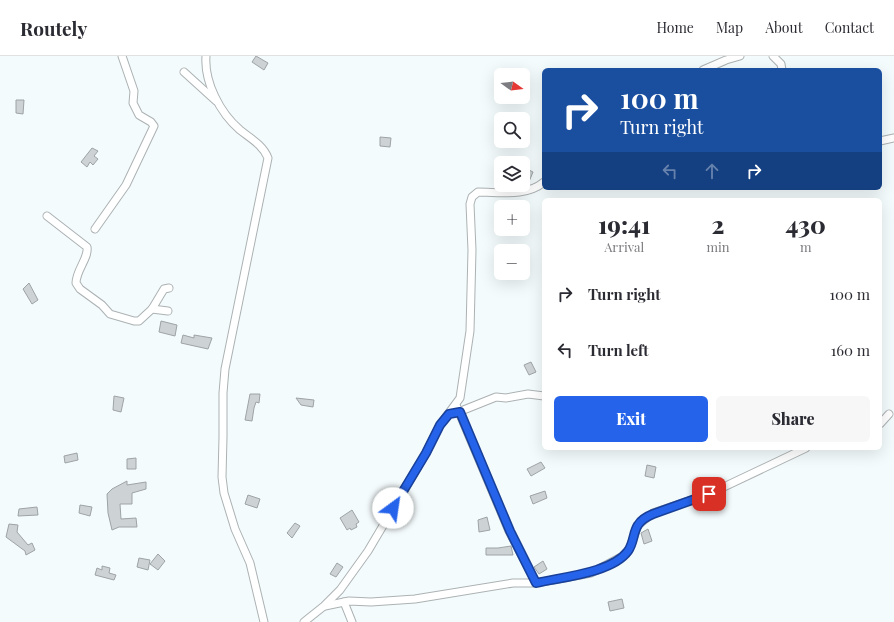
<!DOCTYPE html>
<html lang="en">
<head>
<meta charset="utf-8">
<style>
	:root { --surface:#fff; --page:#f7f7f7; --text:#2b2b33; --muted:#7c7c81; --line:#e1e1e2; --accent:#2563eb }
	body { margin:0; font-family:"Playfair Display",serif; background:var(--page); color:var(--text); height:100vh; display:flex; flex-direction:column; font-size:15px; white-space:nowrap }
	* { box-sizing:border-box; margin:0 }
	p { font-size:13px; color:var(--muted) }
	.icon { flex:none; width:22px; height:22px; fill:none; stroke:currentColor; stroke-width:2; stroke-linecap:round; stroke-linejoin:round }
	.map { position:relative; flex:1; overflow:hidden }
	.drawer { position:absolute; left:542px; top:142px; width:340px; height:252px; display:flex; flex-direction:column; background:var(--surface); border-radius:6px; box-shadow:0 4px 16px #0002 }
	.drawer>* { flex:none }
	.top-card { position:absolute; left:542px; top:12px; width:340px; height:122px; border-radius:6px; box-shadow:0 4px 16px #0002; background:#1a4fa0; color:#fff; overflow:hidden }
	.needle { width:26px; rotate:104deg }
	.tools { position:absolute; left:494px; top:12px; display:grid; gap:8px }
	.tools a { display:grid; place-items:center; width:36px; height:36px; border-radius:6px; background:var(--surface); box-shadow:0 4px 16px #0002; font-size:20px }
	.pin { position:absolute; display:grid; place-items:center; width:34px; height:34px; color:#fff; margin:-17px; border-radius:8px; box-shadow:0 2px 6px #0006 }
	.me { position:absolute; width:44px; margin:-22px; rotate:31deg; stroke-linejoin:round; filter:drop-shadow(0 0 3px #0008) }
	.turn { display:flex; align-items:center; gap:14px; height:84px; padding:0 12px; font-size:18px }
	.turn .icon { width:52px; height:52px; stroke-width:2.5 }
	.turn b { display:block; font-size:28px; line-height:34px }
	.lanes { display:flex; align-items:center; height:38px; padding:0 12px; background:#0003; justify-content:center; gap:20px; direction:ltr }
	.lanes .off { opacity:.35 }
	.eta { display:flex; justify-content:space-evenly; align-items:center; height:68px; text-align:center }
	.eta b { font-size:24px; font-weight:800; line-height:28px }
	.primary-button { display:flex; gap:8px; margin-top:auto; padding:8px 12px }
	.primary-button a { flex:1; height:46px; border-radius:6px; background:var(--accent); color:#fff; font-size:16px; font-weight:800; line-height:46px; text-align:center }
	.primary-button a+a { background:var(--page); color:var(--text) }
	ul { padding:0; list-style:none }
	li { display:flex; align-items:center; gap:12px; height:56px; padding:0 12px }
	li div { flex:1 }
	li b { display:block; font-size:15px }
	li em { font-style:normal }
	header { display:flex; align-items:center; gap:24px; box-sizing:border-box; height:56px; padding:0 20px; background:var(--surface); border-bottom:1px solid var(--line) }
	header strong { font-size:19px }
	nav { display:flex; gap:22px; margin-inline-start:auto; font-size:14px }
	.map>svg:first-child { display:block }
	.building { fill:#cdd3d5; stroke:#9ea4a6 }
	.lines { fill:none; stroke-linecap:round; stroke-linejoin:round }
	.minor-casing { stroke:#acb2b3; stroke-width:9 }
	.minor { stroke:#fff; stroke-width:7 }
	.route-casing { stroke:#184099; stroke-width:10 }
	.route { stroke:#2563eb; stroke-width:7 }
</style>
</head>
<body>
<header>
<strong>Routely</strong>
<nav><a>Home</a><a>Map</a><a>About</a><a>Contact</a></nav>
</header>
<div class="map">
<svg width="894" height="566" viewBox="0 0 894 566">
	<rect width="100%" height="100%" fill="#f4fbfc"/>
	<g class="building">
		<polygon points="256,0 268,7 264,14 252,6"/>
		<polygon points="16,44 24,44 23,58 16,57"/>
		<polygon points="380,81 391,82 390,91 380,90"/>
		<polygon points="92,92 98,95 94,100 98,103 93,109 90,106 87,111 81,106"/>
		<polygon points="527,113 533,116 528,128 523,125"/>
		<polygon points="29,227 38,244 32,248 23,233"/>
		<polygon points="161,265 177,269 175,280 159,276"/>
		<polygon points="183,279 194,282 194,279 212,282 208,293 181,287"/>
		<polygon points="531,306 536,316 529,319 524,309"/>
		<polygon points="250,338 260,338 259,347 256,346 254,352 252,365 245,364"/>
		<polygon points="114,340 124,342 121,356 113,354"/>
		<polygon points="296,342 314,344 313,351 301,349"/>
		<polygon points="77,397 78,404 65,407 64,400"/>
		<polygon points="136,402 136,413 127,413 127,403"/>
		<polygon points="541,406 545,412 531,420 527,413"/>
		<polygon points="647,409 656,411 654,422 645,420"/>
		<polygon points="127,425 127,429 146,426 146,433 132,437 132,448 120,448 121,463 136,462 137,471 119,471 112,474 108,457 107,438 112,433"/>
		<polygon points="545,435 547,442 533,448 530,440"/>
		<polygon points="248,439 260,443 257,452 245,448"/>
		<polygon points="80,449 92,451 90,460 79,457"/>
		<polygon points="37,451 38,459 18,460 19,453"/>
		<polygon points="352,454 359,466 356,468 357,471 351,474 350,472 347,474 340,462"/>
		<polygon points="487,461 490,474 479,476 478,464"/>
		<polygon points="295,467 300,470 292,482 287,477"/>
		<polygon points="9,468 18,469 17,476 28,489 32,487 35,494 26,499 25,495 6,481"/>
		<polygon points="648,473 652,485 644,488 641,477"/>
		<polygon points="511,490 513,499 486,499 486,492 498,492"/>
		<polygon points="158,498 165,505 158,514 150,508"/>
		<polygon points="139,502 150,504 148,514 137,511"/>
		<polygon points="543,505 547,513 539,518 534,511"/>
		<polygon points="337,507 343,511 336,521 330,518"/>
		<polygon points="102,510 110,512 109,517 116,519 114,524 95,519 97,512 102,514"/>
		<polygon points="622,543 624,552 610,555 608,546"/>
	</g>
	<g class="lines">
		<defs>
			<g id="minor">
				<path d="M206 0C204 26 220 57 240 74 250 82 263 89 268 102L225 313 223 337V381L222 421 224 437 235 473 250 507 264 566"/>
				<polyline points="773,0 781,8 782,14"/>
				<polyline points="703,14 726,4 740,0"/>
				<polyline points="184,16 216,45"/>
				<polyline points="880,85 894,82"/>
				<path d="M47 160 87 191C89 202 76 214 76 227L80 233 102 249 110 258 134 265H139L152 253 164 233 169 232"/>
				<polyline points="95,173 126,129 154,70 151,66 139,59 133,47 134,35 122,0"/>
				<polyline points="152,253 168,255"/>
				<polyline points="456,349 509,475 536,527"/>
				<polyline points="456,357 496,341 506,342 528,338 544,340"/>
				<polyline points="880,368 889,358"/>
				<polyline points="344,546 352,566"/>
				<polyline points="325,550 349,545 371,546 415,543 513,527 536,527 591,517 623,500 629,494 638,469 653,457 709,438 806,392"/>
				<path d="M304 566 324 550 340 534 368 495 426 397 440 369 460 342 470 275 472 194 470 148 472 141 478 136C500 136 526 141 544 126"/>
			</g>
		</defs>
		<use href="#minor" class="minor-casing"/>
		<use href="#minor" class="minor"/>
	</g>
	<g class="lines">
		<defs>
			<path id="route" d="M393 452 426 397 440 369 449 358 460 356 510 475 536 527C562 521 612 517 628 495 634 487 633 476 638 469 641 464 648 460 653 458L709 438"/>
		</defs>
		<use href="#route" class="route-casing"/>
		<use href="#route" class="route"/>
	</g>
</svg>
<div class="tools">
<a><svg class="needle" viewBox="-14 -14 28 28"><path d="M0-13l5 13h-10z" fill="#e53935"/><path d="M0 13l5-13h-10z" fill="#7c7c81"/></svg></a>
<a><svg class="icon" aria-label="search" viewBox="0 0 24 24"><circle cx="10" cy="10" r="6"/><path d="M15 15l6 6"/></svg></a>
<a><svg class="icon" aria-label="layers" viewBox="0 0 24 24"><path d="M12 4l9 5-9 5-9-5zM3 14l9 5 9-5"/></svg></a>
<a>+</a>
<a>−</a>
</div>
<div class="pin" style="left:709px;top:438px;background:#d93025"><svg class="icon" aria-label="arrive" viewBox="0 0 24 24"><path d="M6 21V4h12l-3 4 3 4H6"/></svg></div>
<svg class="me" style="left:393px;top:452px" viewBox="-20 -20 40 40"><circle r="19" fill="#fff"/><path d="M0-13L10 11 0 6-10 11z" fill="#2563eb"/></svg>
<div class="top-card">
<div class="turn"><svg class="icon" aria-label="right" viewBox="0 0 24 24"><path d="M7 20v-9h11M14 6l5 5-5 5"/></svg><div><b>100 m</b>Turn right</div></div>
<div class="lanes"><svg class="icon off" aria-label="left" viewBox="0 0 24 24"><path d="M17 20v-9H6M10 6l-5 5 5 5"/></svg><svg class="icon off" aria-label="ahead" viewBox="0 0 24 24"><path d="M12 20V5M6 11l6-6 6 6"/></svg><svg class="icon" aria-label="right" viewBox="0 0 24 24"><path d="M7 20v-9h11M14 6l5 5-5 5"/></svg></div>
</div>
<section class="drawer">
<div class="eta">
<div><b>19:41</b><p>Arrival</p></div>
<div><b>2</b><p>min</p></div>
<div><b>430</b><p>m</p></div>
</div>
<ul>
<li><svg class="icon" aria-label="right" viewBox="0 0 24 24"><path d="M7 20v-9h11M14 6l5 5-5 5"/></svg><div><b>Turn right</b></div><em>100 m</em></li>
<li><svg class="icon" aria-label="left" viewBox="0 0 24 24"><path d="M17 20v-9H6M10 6l-5 5 5 5"/></svg><div><b>Turn left</b></div><em>160 m</em></li>
</ul>
<div class="primary-button"><a>Exit</a><a>Share</a></div>
</section>
</div>
</body>
</html>
